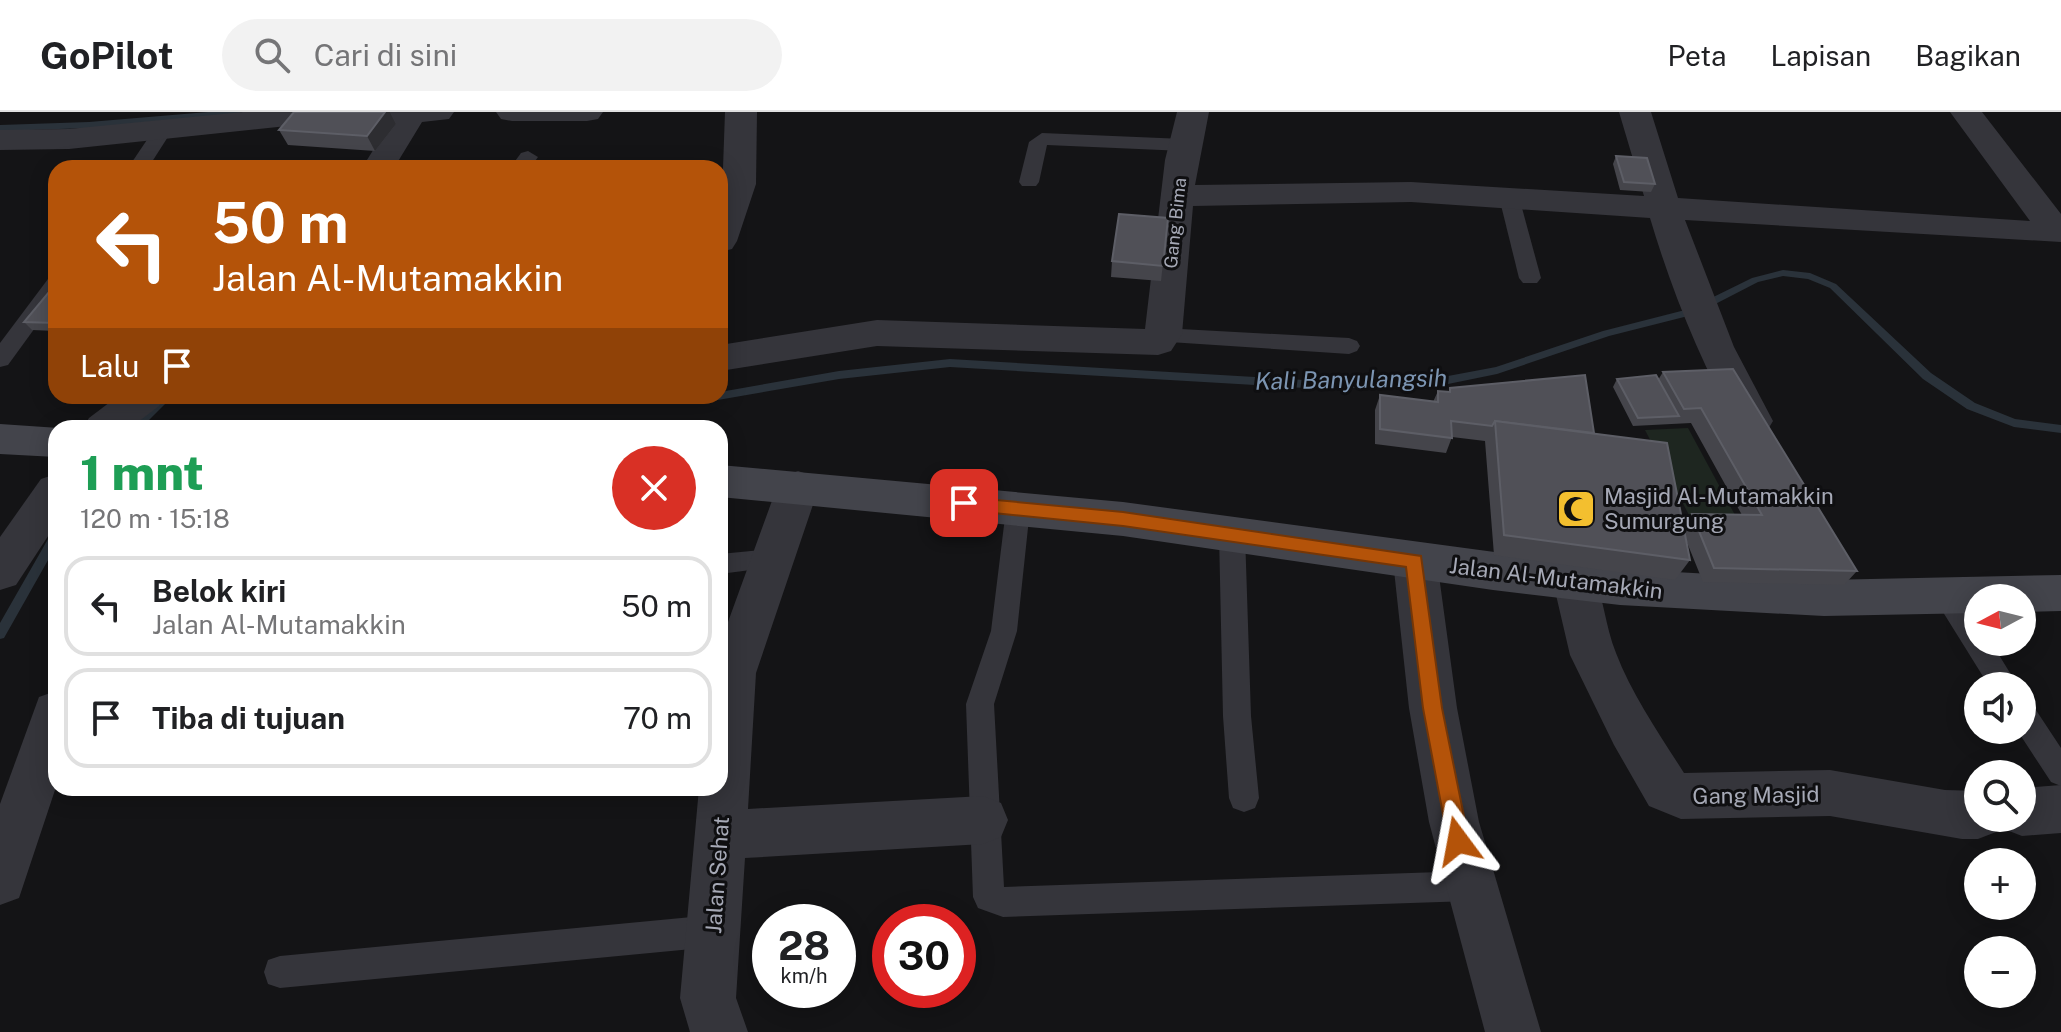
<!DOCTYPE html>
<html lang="id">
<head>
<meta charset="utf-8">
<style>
	:root { --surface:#fff; --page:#f2f2f2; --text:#202124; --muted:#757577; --line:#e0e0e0 }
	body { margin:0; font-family:"Public Sans",sans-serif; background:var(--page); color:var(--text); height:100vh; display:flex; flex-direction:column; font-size:30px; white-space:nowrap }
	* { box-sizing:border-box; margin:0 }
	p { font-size:26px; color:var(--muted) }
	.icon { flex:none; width:44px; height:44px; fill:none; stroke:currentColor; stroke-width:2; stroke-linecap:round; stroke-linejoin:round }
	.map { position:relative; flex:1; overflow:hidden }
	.sheet { position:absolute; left:48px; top:308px; width:680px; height:376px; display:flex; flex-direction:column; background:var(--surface); border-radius:24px; box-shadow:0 4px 20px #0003 }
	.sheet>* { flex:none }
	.guide { position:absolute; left:48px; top:48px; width:680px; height:244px; border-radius:24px; box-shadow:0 4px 20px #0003; background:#b45309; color:#fff; overflow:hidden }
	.needle { width:52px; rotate:263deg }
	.buttons { position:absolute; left:1964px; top:472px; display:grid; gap:16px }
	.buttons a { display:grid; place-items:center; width:72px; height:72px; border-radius:50%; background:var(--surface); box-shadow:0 4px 20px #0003; font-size:40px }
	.speed { position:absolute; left:752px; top:792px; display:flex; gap:16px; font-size:40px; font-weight:700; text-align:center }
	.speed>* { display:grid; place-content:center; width:104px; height:104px; border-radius:50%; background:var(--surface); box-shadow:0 4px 20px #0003; line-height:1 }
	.speed small { font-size:20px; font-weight:400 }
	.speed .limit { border:12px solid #d22; background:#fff; color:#111 }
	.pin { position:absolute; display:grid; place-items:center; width:68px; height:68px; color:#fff; margin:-34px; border-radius:16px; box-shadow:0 4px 12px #0006 }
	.me { position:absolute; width:88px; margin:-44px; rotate:347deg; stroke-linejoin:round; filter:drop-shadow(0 0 6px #0008) }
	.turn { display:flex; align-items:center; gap:28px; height:168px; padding:0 32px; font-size:36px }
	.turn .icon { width:104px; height:104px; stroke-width:2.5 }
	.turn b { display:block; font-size:56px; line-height:68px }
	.then { display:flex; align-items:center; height:76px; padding:0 32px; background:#0003; gap:16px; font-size:30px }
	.round { display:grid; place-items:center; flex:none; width:84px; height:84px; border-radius:42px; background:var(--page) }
	.headline { display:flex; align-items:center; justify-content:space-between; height:136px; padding:0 32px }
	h1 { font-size:48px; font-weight:800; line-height:60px; color:#1e9e55 }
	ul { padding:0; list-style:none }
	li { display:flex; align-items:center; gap:24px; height:100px; margin:0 16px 12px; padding:0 16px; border:4px solid var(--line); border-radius:24px }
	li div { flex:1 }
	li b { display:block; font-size:30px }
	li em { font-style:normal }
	header { display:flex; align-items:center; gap:48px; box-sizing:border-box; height:112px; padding:0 40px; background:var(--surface); border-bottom:2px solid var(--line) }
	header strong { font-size:38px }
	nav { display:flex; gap:44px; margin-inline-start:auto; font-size:28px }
	.search { width:560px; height:72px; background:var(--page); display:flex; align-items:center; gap:20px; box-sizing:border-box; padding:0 28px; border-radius:44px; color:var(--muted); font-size:30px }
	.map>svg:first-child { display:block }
	.green { fill:#1e2620 }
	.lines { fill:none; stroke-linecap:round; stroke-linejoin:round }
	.stream { fill:#2a323a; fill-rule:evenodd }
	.lane { fill:#35353b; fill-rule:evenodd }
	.street { fill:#35353b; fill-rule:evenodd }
	.secondary { fill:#43444b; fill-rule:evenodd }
	.wall { fill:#45454b }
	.shaded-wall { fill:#2d2d31 }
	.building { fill:#505057; stroke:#5d5e66; stroke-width:2 }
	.route { fill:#b45309; stroke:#753606; stroke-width:2 }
	.labels { text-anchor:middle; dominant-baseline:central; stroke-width:6; stroke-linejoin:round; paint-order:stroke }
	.far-street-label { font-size:18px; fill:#a6a9b6; stroke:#0f0f11 }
	.poi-label { font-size:22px; fill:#a6a9b6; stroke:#0f0f11; text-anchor:start }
	.street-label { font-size:22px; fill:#a6a9b6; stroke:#0f0f11 }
	.water-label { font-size:24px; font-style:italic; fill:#7c95b2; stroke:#0f0f11 }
</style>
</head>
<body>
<header>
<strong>GoPilot</strong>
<div class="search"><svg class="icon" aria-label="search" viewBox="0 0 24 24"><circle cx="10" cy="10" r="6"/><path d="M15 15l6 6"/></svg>Cari di sini</div>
<nav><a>Peta</a><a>Lapisan</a><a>Bagikan</a></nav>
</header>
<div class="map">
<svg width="2061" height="920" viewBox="0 0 2061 920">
	<rect width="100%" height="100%" fill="#141416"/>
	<polygon class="green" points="1688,316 1735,403 1690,405 1645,318"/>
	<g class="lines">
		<g class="stream">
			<polygon points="208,0 241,0 237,3 89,16 0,19 0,13 89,10"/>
			<polygon points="1783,158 1810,161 1836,172 1931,261 1975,291 2015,307 2061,313 2061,321 2014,315 1967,297 1923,267 1830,176 1808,167 1783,164 1758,170 1696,202 1609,224 1497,262 1448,272 1385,276 1305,276 950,255 839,267 712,289 630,288 625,284 720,284 720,280 839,259 950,247 1305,268 1385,268 1448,264 1496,255 1603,219 1689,197 1752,166"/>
			<polygon points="161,284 173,284 141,316 129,316"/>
			<polygon points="56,418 56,434 4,526 0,527 0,511 52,420"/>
		</g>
		<g class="lane">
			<polygon points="164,11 173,17 148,56 128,56 157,13"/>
			<polygon points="1042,21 1184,27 1193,33 1184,39 1047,33 1039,70 1036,74 1022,74 1019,70 1029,30"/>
			<polygon points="528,39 538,45 530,56 510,56 521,41"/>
			<polygon points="1509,79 1519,85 1541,166 1537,171 1523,171 1519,166 1499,85"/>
			<polygon points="56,165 56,187 8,253 0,255 0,231 48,167"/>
			<polygon points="1162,216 1349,226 1357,229 1360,234 1357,239 1349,242 1154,229 1151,224 1154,219"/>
			<polygon points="1018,387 1027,390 1030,397 1017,519 994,592 1004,775 1470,759 1481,763 1486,774 1481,785 1470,789 1003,805 978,796 973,785 966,592 991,519 1006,397 1009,390"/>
			<polygon points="1232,412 1241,415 1245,422 1251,604 1259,686 1255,696 1244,700 1233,696 1229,686 1223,604 1219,422 1223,415"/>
			<polygon points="772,437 781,440 785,447 781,454 720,462 720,442"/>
			<path d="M1946 473C1967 480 1978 510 1978 530H1991L2018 574H1989L1933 484 1937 476Z"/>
			<polygon points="2022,589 2032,592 2061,636 2061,674 2051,670 2017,618 2022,618"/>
			<polygon points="713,803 724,808 729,819 724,830 713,835 280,876 268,872 264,860 268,848 280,844"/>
		</g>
		<g class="street">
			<polygon points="243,0 454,0 449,7 422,10 394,56 362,56 390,11 287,14 69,37 0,38 0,18 69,17"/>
			<polygon points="496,0 603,0 598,7 587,9 512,9 501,7"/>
			<polygon points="725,0 757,0 756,72 737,129 732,137 720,140"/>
			<path d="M1177 0H1209L1195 73 1411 70 1644 84 1619 0H1651L1678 86 2030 109 1950 0H1982L2061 102V130L1685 108 1734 235 1773 309 1767 319 1753 324 1739 319C1701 251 1672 180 1650 106L1411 90 1193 94 1182 222 1171 239 1158 243 877 234 720 259V233L877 208 1145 217 1165 48Z"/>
			<polygon points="118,284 165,284 159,294 130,316 83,316 89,306"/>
			<polygon points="798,359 813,364 819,375 756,561 748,697 983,684 1001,691 1008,708 1001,725 983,732 745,746 736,886 748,920 690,920 680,886 699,676 720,676 720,532 777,375 783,364"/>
			<polygon points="56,362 56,412 16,473 0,478 0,425 41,367"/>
			<polygon points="1415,431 1430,437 1437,449 1457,596 1479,710 1541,920 1485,920 1429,710 1409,596 1393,449 1400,437"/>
			<path d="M1575 452 1591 457C1604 484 1605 514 1616 541 1632 583 1660 623 1684 661L1830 658 1945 678 1978 679V706H2022V676L2061 673V721L2022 724 2004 717 2001 709 1996 720 1978 727H1962L1830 704 1681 707 1649 694 1614 633 1570 543 1553 470 1559 457Z"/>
			<polygon points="56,579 56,675 19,786 0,793 0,692 39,585"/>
		</g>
		<g class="secondary">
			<polygon points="0,312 59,316 56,316 56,345 0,342"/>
			<polygon points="720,353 1123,390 1620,457 1824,468 2061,463 2061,499 2022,500 2022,486 1978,486 1978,501 1824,504 1620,493 1493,478 1123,424 720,385"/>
		</g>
	</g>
	<g class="wall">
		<polygon points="294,0 390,0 396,12 375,39 288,33 279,18"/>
		<polygon points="1616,44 1655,72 1651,80 1620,78 1613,52"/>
		<polygon points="1168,106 1161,169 1111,165 1112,149"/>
		<polygon points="56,181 56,219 32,218 24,210"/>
		<polygon points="1733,257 1857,459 1844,473 1703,470 1686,428 1690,448 1675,468 1494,443 1485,329 1452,325 1446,341 1375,332 1375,298 1380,283 1433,290 1438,279 1449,280 1450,276 1594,321 1683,414 1692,402 1742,403 1691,311 1633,314 1613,275 1617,267 1658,268 1663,260"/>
	</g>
	<polygon class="shaded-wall" points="385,0 390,0 396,12 375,39 367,24"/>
	<g class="building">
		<polygon points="294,0 385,0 367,24 279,18"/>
		<polygon points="1616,44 1647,46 1655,72 1624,70"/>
		<polygon points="1119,102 1168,106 1163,154 1112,149"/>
		<polygon points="49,180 56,181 56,211 24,210"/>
		<polygon points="1733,257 1857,459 1714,456 1692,402 1762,403 1701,296 1684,297 1663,260"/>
		<polygon points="1585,263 1594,321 1495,309 1492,314 1451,309 1452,326 1380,317 1380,283 1438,290 1438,279 1450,280 1450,276"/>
		<polygon points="1656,263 1679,304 1638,306 1617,267"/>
		<polygon points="1495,309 1667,331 1690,448 1504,423"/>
	</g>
	<polygon class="route" points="964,385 1123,400 1421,444 1442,596 1469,729 1466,736 1458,739 1451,736 1448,729 1423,596 1406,455 1123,414 964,398 955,391"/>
	<defs>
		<symbol id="mosque-square" viewBox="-11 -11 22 22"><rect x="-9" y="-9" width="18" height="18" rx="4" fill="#f3bf2f" stroke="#0f0f11"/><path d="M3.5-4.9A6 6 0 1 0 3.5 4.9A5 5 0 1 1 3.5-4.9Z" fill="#111"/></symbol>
	</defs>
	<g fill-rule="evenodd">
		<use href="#mosque-square" x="1554" y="375" width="44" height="44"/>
	</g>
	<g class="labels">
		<g class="far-street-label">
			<text transform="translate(1175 111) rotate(-84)">Gang Bima</text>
		</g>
		<g class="poi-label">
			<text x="1604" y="384">Masjid Al-Mutamakkin<tspan x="1604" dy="25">Sumurgung</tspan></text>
		</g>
		<g class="street-label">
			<text transform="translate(1556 466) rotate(7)">Jalan Al-Mutamakkin</text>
			<text transform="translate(1756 683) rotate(-1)">Gang Masjid</text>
			<text transform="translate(717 763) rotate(-86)">Jalan Sehat</text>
		</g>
		<g class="water-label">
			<text transform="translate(1351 267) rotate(-1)">Kali Banyulangsih</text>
		</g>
	</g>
</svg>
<div class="buttons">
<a><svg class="needle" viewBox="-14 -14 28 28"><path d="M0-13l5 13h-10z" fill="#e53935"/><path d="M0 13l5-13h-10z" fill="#757577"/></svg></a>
<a><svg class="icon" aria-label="sound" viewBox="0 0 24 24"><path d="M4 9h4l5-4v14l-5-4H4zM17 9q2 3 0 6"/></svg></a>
<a><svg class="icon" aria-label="search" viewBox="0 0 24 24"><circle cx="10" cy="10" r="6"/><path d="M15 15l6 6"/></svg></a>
<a>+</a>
<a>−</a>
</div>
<div class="speed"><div>28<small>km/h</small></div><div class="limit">30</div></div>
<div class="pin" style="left:964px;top:391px;background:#d93025"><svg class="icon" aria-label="arrive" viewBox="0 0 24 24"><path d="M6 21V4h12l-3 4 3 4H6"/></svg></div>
<svg class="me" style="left:1458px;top:729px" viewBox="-20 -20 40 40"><path d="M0-17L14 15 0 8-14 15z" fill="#b45309" stroke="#fff" stroke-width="4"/></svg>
<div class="guide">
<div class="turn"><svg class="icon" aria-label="left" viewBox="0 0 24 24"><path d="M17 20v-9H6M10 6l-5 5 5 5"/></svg><div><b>50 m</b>Jalan Al-Mutamakkin</div></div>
<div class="then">Lalu<svg class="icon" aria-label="arrive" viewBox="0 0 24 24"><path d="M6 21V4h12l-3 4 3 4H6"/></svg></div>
</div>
<section class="sheet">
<div class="headline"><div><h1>1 mnt</h1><p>120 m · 15:18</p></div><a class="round" style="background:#d93025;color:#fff"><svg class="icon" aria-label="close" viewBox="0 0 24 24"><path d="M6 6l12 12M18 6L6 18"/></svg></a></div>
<ul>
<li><svg class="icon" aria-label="left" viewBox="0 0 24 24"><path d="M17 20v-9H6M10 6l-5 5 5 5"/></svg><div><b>Belok kiri</b><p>Jalan Al-Mutamakkin</p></div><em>50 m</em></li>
<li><svg class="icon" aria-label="arrive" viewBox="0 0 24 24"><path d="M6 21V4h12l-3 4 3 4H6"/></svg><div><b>Tiba di tujuan</b></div><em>70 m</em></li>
</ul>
</section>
</div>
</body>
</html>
